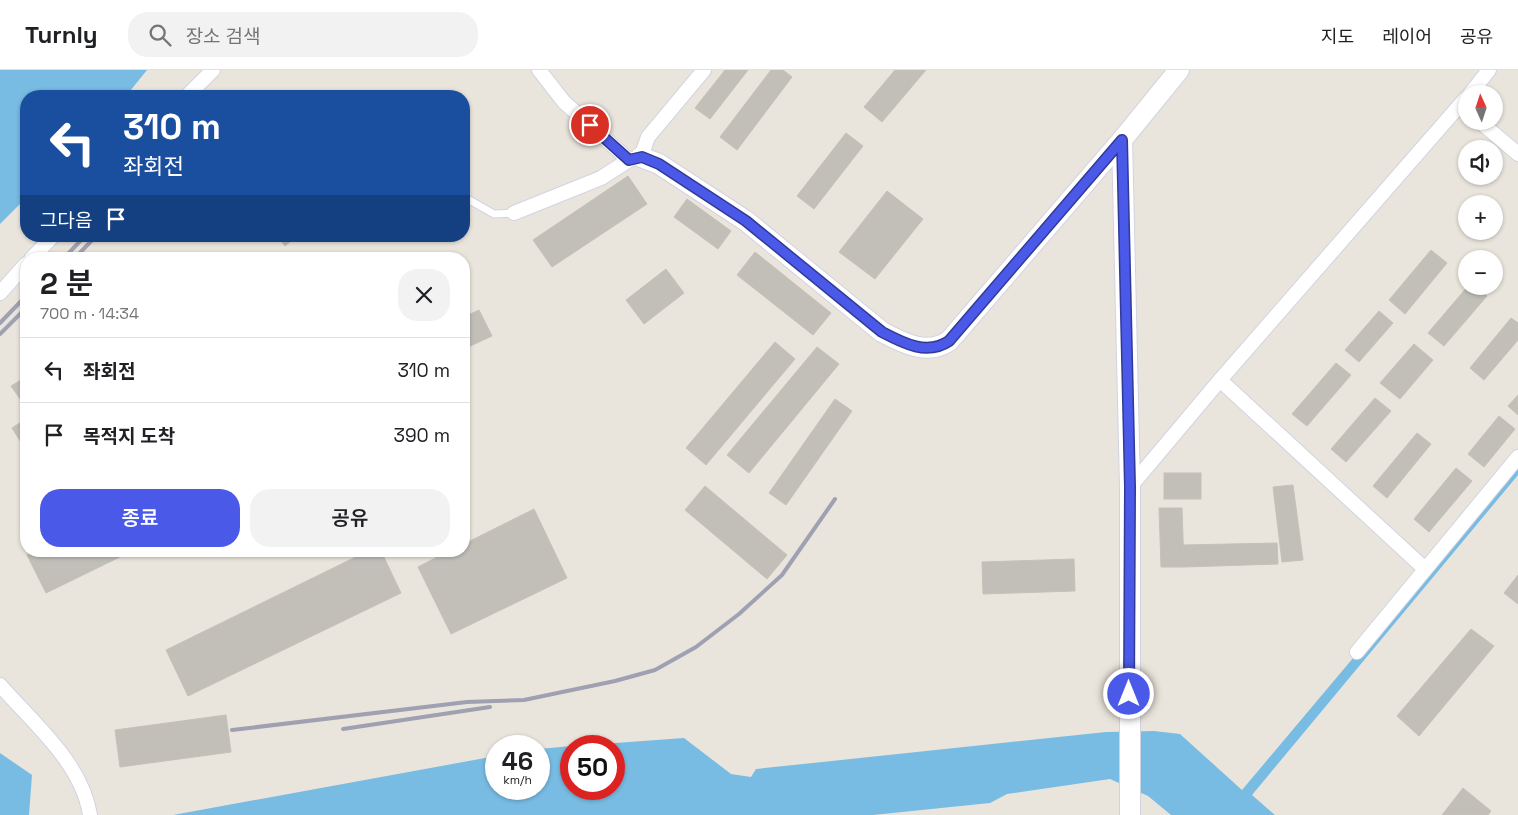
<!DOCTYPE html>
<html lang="ko">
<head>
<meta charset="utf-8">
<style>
	:root { --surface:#fff; --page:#f2f2f2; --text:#202124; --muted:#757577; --line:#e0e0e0; --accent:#4b59e9 }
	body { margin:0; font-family:"Space Grotesk","Noto Sans KR",sans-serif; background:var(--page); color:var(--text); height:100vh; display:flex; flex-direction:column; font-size:19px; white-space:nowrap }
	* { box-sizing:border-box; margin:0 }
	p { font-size:16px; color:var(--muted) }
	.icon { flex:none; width:28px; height:28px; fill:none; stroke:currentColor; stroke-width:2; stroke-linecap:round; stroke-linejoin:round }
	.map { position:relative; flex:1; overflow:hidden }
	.panel { position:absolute; left:20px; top:182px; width:450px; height:305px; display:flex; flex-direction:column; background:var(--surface); border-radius:20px; box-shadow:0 1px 4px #0004 }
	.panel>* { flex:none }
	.banner { position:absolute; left:20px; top:20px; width:450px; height:152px; border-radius:20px; box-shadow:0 1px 4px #0004; background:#1a4fa0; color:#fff; overflow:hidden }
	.needle { width:32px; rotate:357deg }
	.tools { position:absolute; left:1458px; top:15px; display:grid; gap:10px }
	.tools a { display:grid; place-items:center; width:45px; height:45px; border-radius:50%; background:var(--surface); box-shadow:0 1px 4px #0004; font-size:25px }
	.speed { position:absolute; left:485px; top:665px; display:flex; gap:10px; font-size:25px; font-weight:700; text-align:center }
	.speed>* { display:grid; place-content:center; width:65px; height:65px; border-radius:50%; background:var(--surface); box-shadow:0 1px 4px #0004; line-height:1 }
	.speed small { font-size:12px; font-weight:400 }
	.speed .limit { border:8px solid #d22; background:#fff; color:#111 }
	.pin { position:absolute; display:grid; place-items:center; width:42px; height:42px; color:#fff; margin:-21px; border:2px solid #fff; border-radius:50%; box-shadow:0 1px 5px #0007 }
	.me { position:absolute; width:55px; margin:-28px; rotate:0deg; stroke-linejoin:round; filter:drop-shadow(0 0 4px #0008) }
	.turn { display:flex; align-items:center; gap:18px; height:105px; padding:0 20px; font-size:22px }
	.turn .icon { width:65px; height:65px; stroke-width:2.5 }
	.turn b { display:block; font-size:35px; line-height:42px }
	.then { display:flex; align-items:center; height:48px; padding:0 20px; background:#0003; gap:10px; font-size:19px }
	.round { display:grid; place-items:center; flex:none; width:52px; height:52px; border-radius:20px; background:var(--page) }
	.headline { display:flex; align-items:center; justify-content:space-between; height:85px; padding:0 20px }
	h1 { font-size:30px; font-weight:600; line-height:38px }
	.button { display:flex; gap:10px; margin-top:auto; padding:10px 20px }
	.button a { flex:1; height:58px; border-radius:20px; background:var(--accent); color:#fff; font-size:20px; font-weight:600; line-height:58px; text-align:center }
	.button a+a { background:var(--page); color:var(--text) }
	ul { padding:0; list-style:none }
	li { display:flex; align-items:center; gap:15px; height:65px; padding:0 20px; border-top:1px solid var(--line) }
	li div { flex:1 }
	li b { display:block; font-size:19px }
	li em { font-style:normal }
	header { display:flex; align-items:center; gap:30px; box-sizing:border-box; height:70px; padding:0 25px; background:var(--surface); border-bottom:1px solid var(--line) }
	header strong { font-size:24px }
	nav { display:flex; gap:28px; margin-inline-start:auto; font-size:18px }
	.search { width:350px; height:45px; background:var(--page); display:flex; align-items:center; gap:12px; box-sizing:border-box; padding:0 18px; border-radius:20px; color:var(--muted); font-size:19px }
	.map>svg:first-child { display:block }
	.water { fill:#78bce3 }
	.building { fill:#c2bfb9; stroke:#c5c1b6 }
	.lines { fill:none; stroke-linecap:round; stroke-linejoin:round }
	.lane-casing { stroke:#d2d3e1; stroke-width:9 }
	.street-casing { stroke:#d2d3e1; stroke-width:16 }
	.secondary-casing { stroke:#d2d3e1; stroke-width:22 }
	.lane { stroke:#fff; stroke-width:7 }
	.street { stroke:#fff; stroke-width:14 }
	.secondary { stroke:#fff; stroke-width:20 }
	.rail { stroke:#9fa0b2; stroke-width:4 }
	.route-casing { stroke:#313a97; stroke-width:12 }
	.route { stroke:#4b59e9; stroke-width:9 }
</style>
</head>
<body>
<header>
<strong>Turnly</strong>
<div class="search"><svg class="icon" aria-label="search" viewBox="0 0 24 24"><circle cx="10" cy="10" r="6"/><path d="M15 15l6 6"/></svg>장소 검색</div>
<nav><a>지도</a><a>레이어</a><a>공유</a></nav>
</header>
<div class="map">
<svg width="1518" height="745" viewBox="0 0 1518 745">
	<rect width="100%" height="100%" fill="#eae5dc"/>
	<g class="water">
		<polygon points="0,0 147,0 126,26 26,26 26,128 0,154"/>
		<polygon points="1518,392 1518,405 1252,725 1275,745 1171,745 1148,726 1110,709 1007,724 990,733 873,745 173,745 496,686 496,719 539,719 539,679 571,676 571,719 614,719 614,676 574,676 684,668 731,704 751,707 756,699 1106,662 1154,661 1180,664 1242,720"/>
		<polygon points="0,683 32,705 29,745 0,745"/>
	</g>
	<g class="building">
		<polygon points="725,0 748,0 710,49 695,38"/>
		<polygon points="771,0 783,0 792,7 737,80 720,67"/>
		<polygon points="895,0 926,0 882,52 864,37"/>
		<polygon points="846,63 863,76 814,139 797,126"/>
		<polygon points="628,106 647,134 552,197 533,170"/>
		<polygon points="887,121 923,149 875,209 839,182"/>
		<polygon points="687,129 731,161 718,179 674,147"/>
		<polygon points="277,166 297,166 285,176"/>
		<polygon points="1431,180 1447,193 1405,244 1389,230"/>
		<polygon points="755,182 831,243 813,265 737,205"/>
		<polygon points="666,199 684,223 644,254 626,230"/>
		<polygon points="1468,216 1475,216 1487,226 1444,276 1428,263"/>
		<polygon points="479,240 492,266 464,279 464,247"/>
		<polygon points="1379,241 1393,253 1359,292 1345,280"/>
		<polygon points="1511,248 1518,253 1518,270 1484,310 1470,298"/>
		<polygon points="775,272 795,289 706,395 686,378"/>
		<polygon points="1414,274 1433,290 1400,329 1380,313"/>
		<polygon points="817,277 839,294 749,403 727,385"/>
		<polygon points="1336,293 1351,305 1307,356 1292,344"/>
		<polygon points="26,307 26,331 23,333 11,316"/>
		<polygon points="1518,325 1518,345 1508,336"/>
		<polygon points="1375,328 1391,341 1346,392 1331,379"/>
		<polygon points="835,329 852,341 786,435 769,423"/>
		<polygon points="1499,346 1515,359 1484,397 1468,384"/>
		<polygon points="26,349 26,380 12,358"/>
		<polygon points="1417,363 1431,374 1387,428 1373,416"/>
		<polygon points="1456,398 1472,411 1429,462 1414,449"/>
		<rect x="1164" y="403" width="37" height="26"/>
		<polygon points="1293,415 1303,490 1282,492 1273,417"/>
		<polygon points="705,416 787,485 767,509 685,440"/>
		<polygon points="1159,438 1182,438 1184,497 1161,497"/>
		<polygon points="534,439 567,508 451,564 418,497 449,481 464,481 464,474"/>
		<polygon points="1277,473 1278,494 1184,497 1183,475"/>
		<polygon points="34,481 132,481 46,523 27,485"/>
		<polygon points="368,481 381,481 401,523 188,626 166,580"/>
		<polygon points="1074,489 1075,521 983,524 982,492"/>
		<polygon points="1518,505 1518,534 1504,523"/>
		<polygon points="1471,559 1494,576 1419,666 1397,646"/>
		<polygon points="226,645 231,682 120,697 115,660"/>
		<polygon points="1463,718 1491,741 1488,745 1442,745"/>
	</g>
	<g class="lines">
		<defs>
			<polyline id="lane" points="464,127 494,144 514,143"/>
			<g id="street">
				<polyline points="539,0 564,32 629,90"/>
				<polyline points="1470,24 1489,0"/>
				<polyline points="187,26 213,0"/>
				<polyline points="1479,51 1518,84"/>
				<polyline points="514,143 601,108 629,90 641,87 648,67 704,0"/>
				<polyline points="31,189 53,166"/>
				<polyline points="0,223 26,194"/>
				<polyline points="1220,310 1425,499"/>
				<polyline points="1130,417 1220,310 1466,28"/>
				<polyline points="1357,582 1518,387"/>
				<path d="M0 615C33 653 82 693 90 745"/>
			</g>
			<g id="secondary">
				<path d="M641 87 659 94 746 151 882 262C903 273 927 286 949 271L1122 70"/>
				<polyline points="1130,745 1130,417 1122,70 1179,0"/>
			</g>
		</defs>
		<use href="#lane" class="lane-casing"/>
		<use href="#street" class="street-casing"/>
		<use href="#secondary" class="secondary-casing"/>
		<use href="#lane" class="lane"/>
		<use href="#street" class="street"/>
		<use href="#secondary" class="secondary"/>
		<g class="rail">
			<polyline points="63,189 85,166"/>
			<polyline points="74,189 96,166"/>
			<polyline points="0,253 26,226"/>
			<polyline points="0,264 26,238"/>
			<polyline points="343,659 490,637"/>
			<polyline points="232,660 467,632 524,630 615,611 655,600 696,577 739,544 782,505 835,429"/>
		</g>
	</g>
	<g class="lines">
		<defs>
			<path id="route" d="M590 55 629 90 642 87 659 94 746 151 882 262C903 273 927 286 949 271L1122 70 1130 417 1129 624"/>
		</defs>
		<use href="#route" class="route-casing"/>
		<use href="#route" class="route"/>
	</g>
</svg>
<div class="tools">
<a><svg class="needle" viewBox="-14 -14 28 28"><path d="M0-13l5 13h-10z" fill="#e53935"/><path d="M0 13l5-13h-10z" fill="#757577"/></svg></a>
<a><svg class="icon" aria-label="sound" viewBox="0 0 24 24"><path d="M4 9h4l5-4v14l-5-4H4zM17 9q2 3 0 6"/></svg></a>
<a>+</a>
<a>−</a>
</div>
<div class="speed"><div>46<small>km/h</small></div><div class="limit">50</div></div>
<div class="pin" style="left:590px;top:55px;background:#d93025"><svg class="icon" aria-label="arrive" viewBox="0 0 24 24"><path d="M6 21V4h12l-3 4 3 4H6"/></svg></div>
<svg class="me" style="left:1129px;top:624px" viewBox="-20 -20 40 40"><circle r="17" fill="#4b59e9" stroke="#fff" stroke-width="3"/><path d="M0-11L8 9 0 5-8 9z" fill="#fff"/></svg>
<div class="banner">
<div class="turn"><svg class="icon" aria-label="left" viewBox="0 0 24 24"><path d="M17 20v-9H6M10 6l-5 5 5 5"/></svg><div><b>310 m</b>좌회전</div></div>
<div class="then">그다음<svg class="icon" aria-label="arrive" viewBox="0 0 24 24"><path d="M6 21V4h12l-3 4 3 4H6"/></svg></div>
</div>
<section class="panel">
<div class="headline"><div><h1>2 분</h1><p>700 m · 14:34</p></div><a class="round"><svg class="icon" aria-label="close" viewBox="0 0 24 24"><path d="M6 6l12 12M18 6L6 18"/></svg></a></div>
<ul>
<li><svg class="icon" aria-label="left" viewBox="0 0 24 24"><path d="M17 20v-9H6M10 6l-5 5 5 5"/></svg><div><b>좌회전</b></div><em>310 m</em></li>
<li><svg class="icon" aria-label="arrive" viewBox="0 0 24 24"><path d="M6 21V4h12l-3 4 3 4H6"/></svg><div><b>목적지 도착</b></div><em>390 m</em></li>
</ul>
<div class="button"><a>종료</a><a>공유</a></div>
</section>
</div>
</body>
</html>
